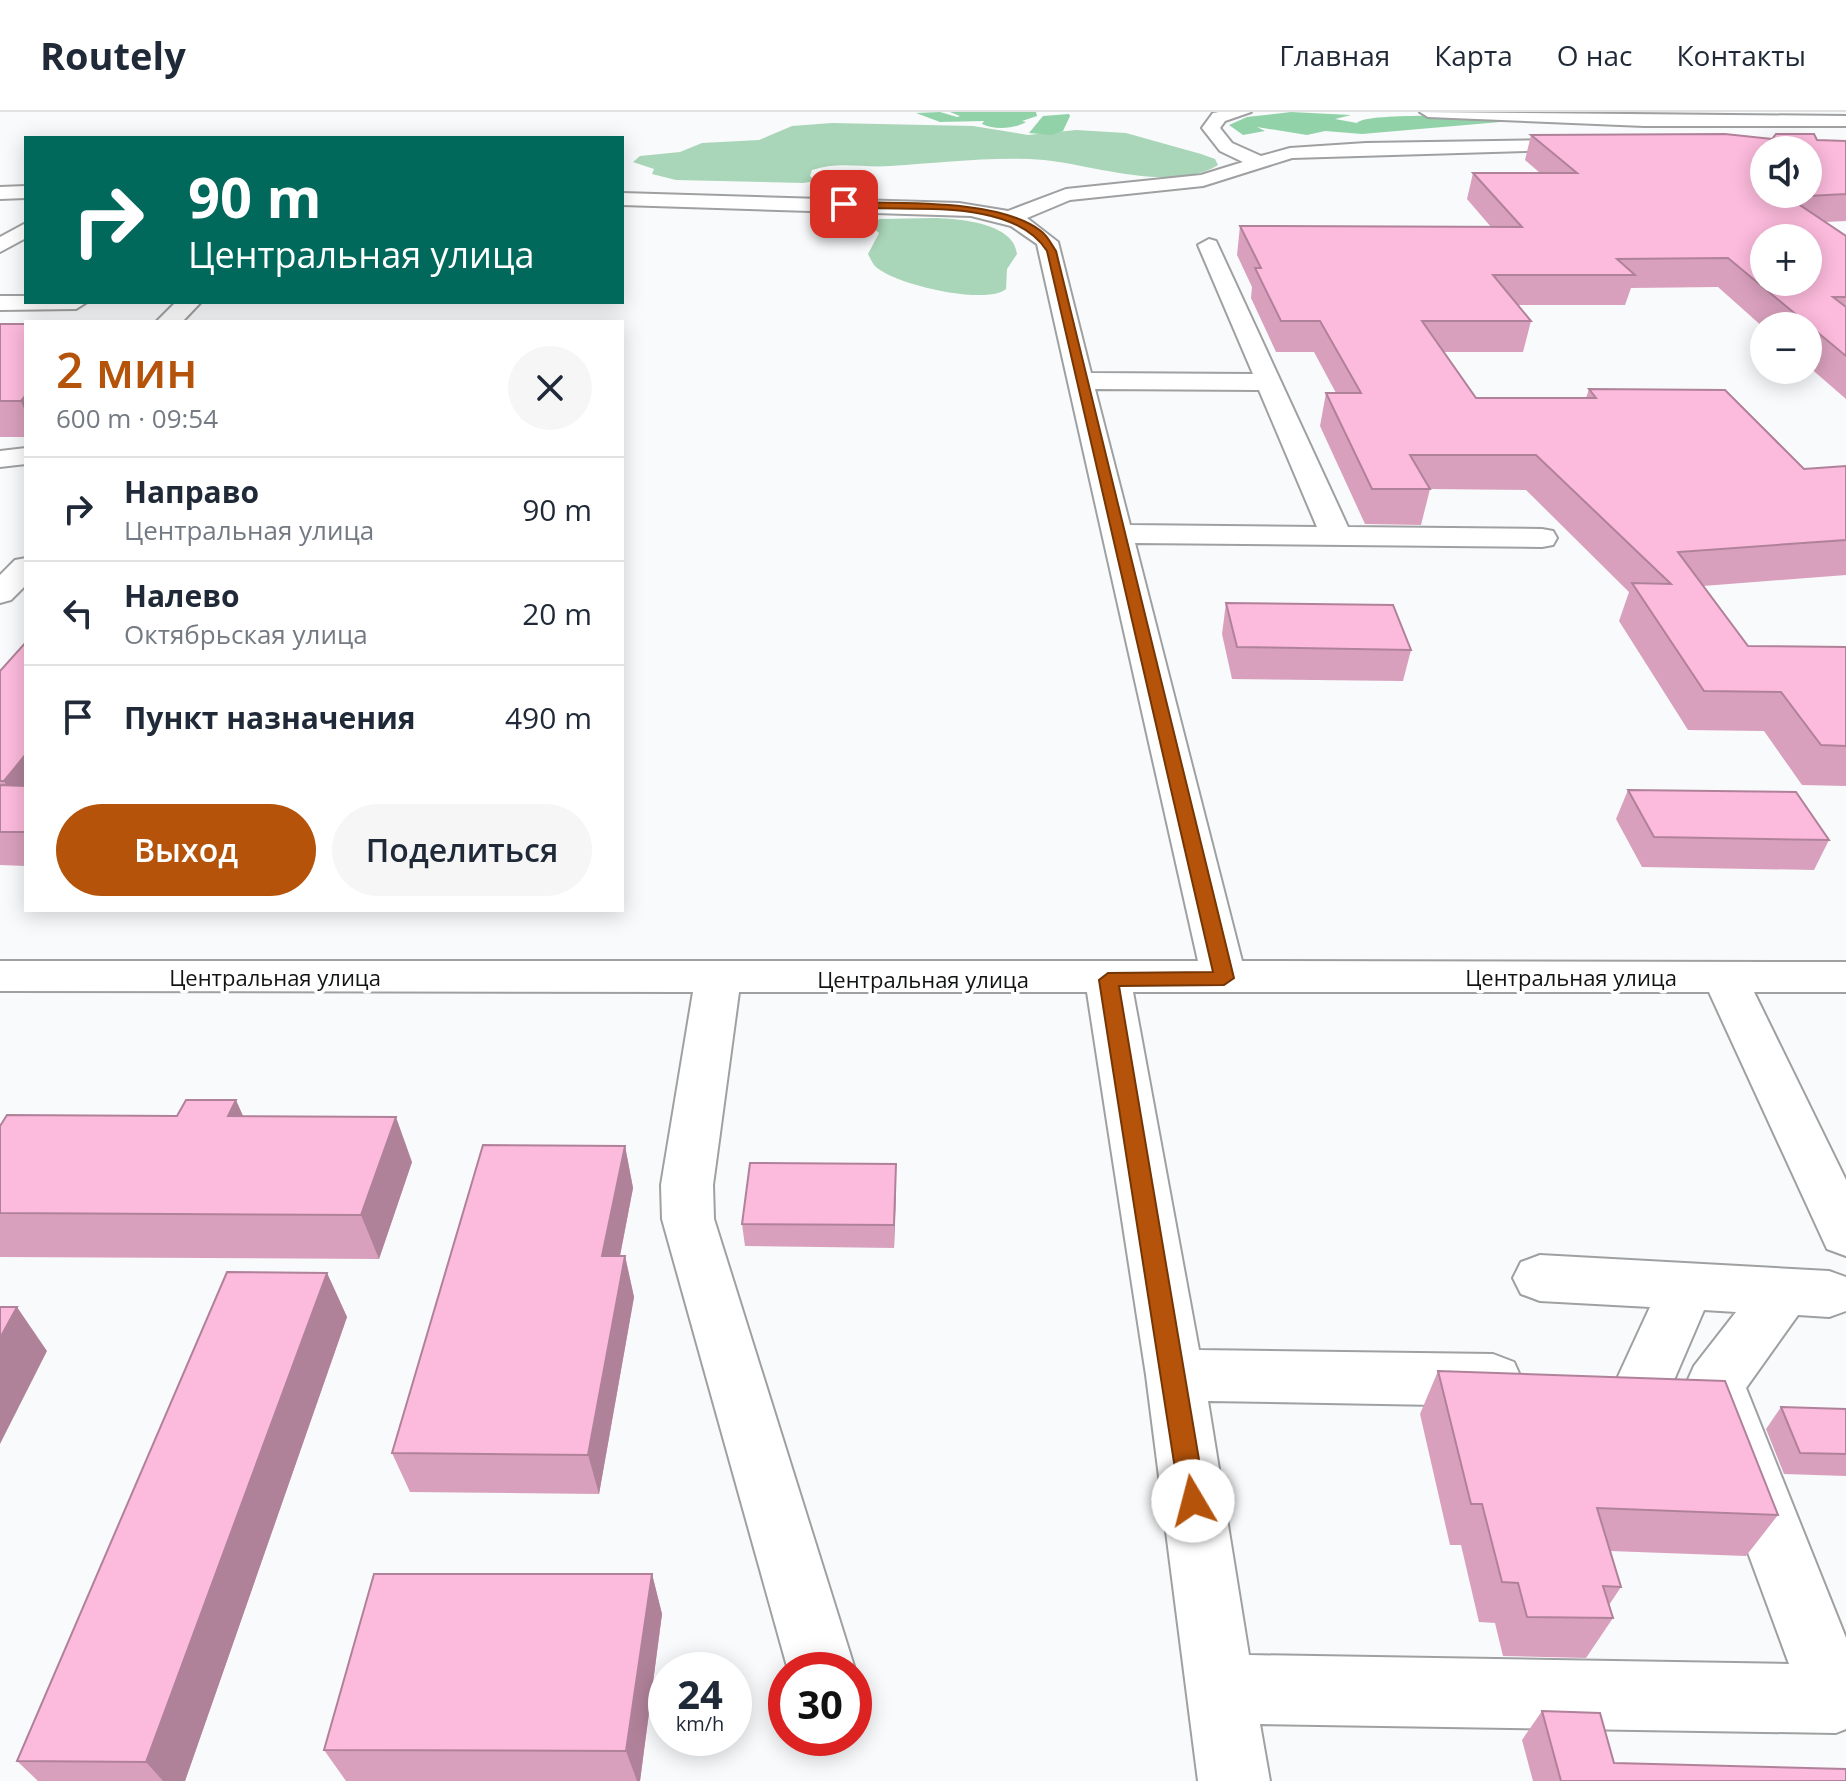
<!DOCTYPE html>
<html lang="ru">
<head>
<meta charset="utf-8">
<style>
	:root { --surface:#fff; --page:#f6f6f7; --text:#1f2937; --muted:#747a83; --line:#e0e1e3; --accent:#b45309 }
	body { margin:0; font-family:"Open Sans",sans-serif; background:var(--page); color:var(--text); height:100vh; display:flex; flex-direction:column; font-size:30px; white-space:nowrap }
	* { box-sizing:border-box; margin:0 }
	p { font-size:26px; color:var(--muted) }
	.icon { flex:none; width:44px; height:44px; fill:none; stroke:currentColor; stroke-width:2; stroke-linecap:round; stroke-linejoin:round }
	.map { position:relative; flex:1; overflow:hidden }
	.sheet { position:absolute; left:24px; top:208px; width:600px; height:592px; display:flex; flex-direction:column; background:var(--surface); border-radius:0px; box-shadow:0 4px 20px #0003 }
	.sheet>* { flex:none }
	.hud { position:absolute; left:24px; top:24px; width:600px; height:168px; border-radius:0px; box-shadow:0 4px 20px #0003; background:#00695c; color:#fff; overflow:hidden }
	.fabs { position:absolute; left:1750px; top:24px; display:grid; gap:16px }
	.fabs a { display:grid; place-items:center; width:72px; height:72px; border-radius:50%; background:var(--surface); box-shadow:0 4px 20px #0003; font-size:40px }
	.speed { position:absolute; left:648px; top:1540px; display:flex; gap:16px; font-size:40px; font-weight:700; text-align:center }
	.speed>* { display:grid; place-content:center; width:104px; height:104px; border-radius:50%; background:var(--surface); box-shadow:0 4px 20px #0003; line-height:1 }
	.speed small { font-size:20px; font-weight:400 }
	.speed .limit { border:12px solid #d22; background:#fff; color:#111 }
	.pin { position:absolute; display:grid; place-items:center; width:68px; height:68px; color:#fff; margin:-34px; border-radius:16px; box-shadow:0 4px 12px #0006 }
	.me { position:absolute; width:88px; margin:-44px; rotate:352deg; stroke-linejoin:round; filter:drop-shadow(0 0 6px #0008) }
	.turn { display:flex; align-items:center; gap:28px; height:168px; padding:0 32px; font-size:36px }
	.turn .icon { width:104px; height:104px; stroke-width:2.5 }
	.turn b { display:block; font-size:56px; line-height:68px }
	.round { display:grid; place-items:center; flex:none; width:84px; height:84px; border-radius:42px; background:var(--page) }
	.headline { display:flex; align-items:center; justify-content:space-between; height:136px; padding:0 32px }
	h1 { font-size:48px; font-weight:600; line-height:60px; color:var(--accent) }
	.button { display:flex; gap:16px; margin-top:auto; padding:16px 32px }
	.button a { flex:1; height:92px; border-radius:48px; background:var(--accent); color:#fff; font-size:32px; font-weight:600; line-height:92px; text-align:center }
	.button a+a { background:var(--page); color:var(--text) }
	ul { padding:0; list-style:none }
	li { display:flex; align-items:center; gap:24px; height:104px; padding:0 32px; border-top:2px solid var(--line) }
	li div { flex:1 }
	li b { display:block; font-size:30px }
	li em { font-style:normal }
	header { display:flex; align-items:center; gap:48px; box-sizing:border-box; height:112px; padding:0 40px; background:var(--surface); border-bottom:2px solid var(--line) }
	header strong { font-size:38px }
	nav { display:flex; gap:44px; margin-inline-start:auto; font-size:28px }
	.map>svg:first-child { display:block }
	.green { fill:#a9d5b8 }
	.forest { fill:#92d2a9 }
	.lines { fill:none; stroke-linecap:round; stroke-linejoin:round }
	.minor-casing { stroke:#9fa0a1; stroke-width:4 }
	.minor { fill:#fff; fill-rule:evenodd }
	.wall { fill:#d9a0bd }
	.shaded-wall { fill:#b0829a }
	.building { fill:#fcbadc; stroke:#b0829a; stroke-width:2; fill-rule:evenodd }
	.route { fill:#b45309; stroke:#753606; stroke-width:2 }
	.labels { text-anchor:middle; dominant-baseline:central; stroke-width:7; stroke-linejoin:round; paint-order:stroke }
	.street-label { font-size:22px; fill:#121313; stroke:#fff }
</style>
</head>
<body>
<header>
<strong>Routely</strong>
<nav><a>Главная</a><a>Карта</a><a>О нас</a><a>Контакты</a></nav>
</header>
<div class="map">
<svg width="1846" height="1669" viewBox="0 0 1846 1669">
	<rect width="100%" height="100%" fill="#f9fafb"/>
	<g class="green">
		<path d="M832 11 973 14 1028 23 1076 18 1126 21 1201 42 1215 47 1218 53C1173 81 1093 53 1044 48 993 44 941 51 890 54 863 56 838 49 812 58L810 64 816 69 803 71 676 68 652 62 654 57 633 50 640 44 680 40 702 31 759 28 792 14Z"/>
		<path d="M936 106C960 107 1014 111 1017 142L1007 157 1006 177C987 194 890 172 874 153 872 150 870 146 868 142L879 121 867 111 880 107Z"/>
	</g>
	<g class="forest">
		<path d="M940 0 957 5 960 4 950 0H1036L1037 4 1022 9 1026 10C1015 17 994 18 982 12L984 9 940 10 916 1Z"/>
		<path d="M1291 0 1351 3 1335 7 1357 11C1367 0 1484 5 1509 5L1512 9 1362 22 1325 19 1307 23 1257 15 1265 19 1243 23 1229 13 1247 5Z"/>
		<polygon points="1043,4 1069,2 1070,4 1063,19 1051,23 1029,21"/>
	</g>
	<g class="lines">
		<defs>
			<g id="minor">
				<path d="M1219 0H1251L1225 9 1220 16 1232 31 1261 44 1290 36 1366 31 1560 28 1569 33 1560 38 1292 46 1203 74 1070 88 1027 106 1058 130 1091 261 1253 262 1198 133 1209 127 1216 129 1348 415 1542 417 1553 419 1557 426 1553 433 1542 435 1135 431 1242 849 1846 850V880H1754L1846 1068V1144L1827 1137 1709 880H1133L1199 1238 1493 1242 1514 1250 1522 1268 1514 1286 1493 1294 1208 1289 1249 1543 1789 1552 1686 1272 1694 1254 1736 1200 1704 1198 1665 1289 1644 1297 1623 1289 1615 1271 1650 1195 1540 1189 1521 1182 1513 1166 1521 1150 1540 1143 1829 1159 1846 1165V1199L1829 1205 1798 1203 1746 1276 1846 1526V1617L1836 1621 1260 1612 1270 1669H1198L1146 1263 1087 880H739L713 1073 714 1107 854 1554 852 1558H788L662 1107 661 1073 693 880 0 879V849H1198L1037 132 1011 114 971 104 622 93V81L959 91 1008 99 1066 77 1201 63 1243 50 1220 39 1202 16 1213 1ZM1095 277 1259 278 1317 415 1130 413Z"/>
				<polygon points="1420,0 1846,4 1846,14 1644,14 1428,5"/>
				<polygon points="26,74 26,86 0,87 0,75"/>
				<polygon points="26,111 26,126 0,140 0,125"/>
				<polygon points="0,184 26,184 26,190 87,190 76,197 0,198"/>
				<polygon points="176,190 201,190 182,210 156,210"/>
				<polygon points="26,336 26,352 0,355 0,339"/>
				<polygon points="26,446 26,473 11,488 0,491 0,463 15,448"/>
			</g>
		</defs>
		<use href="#minor" class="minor-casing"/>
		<use href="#minor" class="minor"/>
	</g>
	<g class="wall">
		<polygon points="1531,23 1846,29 1846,109 1825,110 1846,124 1846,287 1808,254 1808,214 1764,214 1764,216 1718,175 1631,176 1625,193 1518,193 1531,209 1523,240 1444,240 1476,286 1586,286 1589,277 1804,357 1846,354 1846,463 1703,474 1748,534 1846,535 1846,674 1802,673 1764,619 1688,618 1619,509 1629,480 1526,378 1430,377 1421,413 1365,412 1320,314 1326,281 1336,281 1314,240 1276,240 1251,186 1252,175 1237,143 1240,114 1491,115 1467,87 1473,61 1540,61 1525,48"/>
		<rect x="0" y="212" width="26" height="113"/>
		<polygon points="1226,491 1411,538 1403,569 1232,567 1222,522"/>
		<polygon points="26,530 26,754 0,753 0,559"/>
		<polygon points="1628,678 1829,728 1814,758 1642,755 1616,707"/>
		<polygon points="177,1004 243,1004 412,1050 379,1147 0,1145 0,1014"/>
		<polygon points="625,1034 633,1076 620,1144 625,1144 634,1185 599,1382 410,1380 392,1341"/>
		<polygon points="896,1075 894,1136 745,1134 742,1112"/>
		<polygon points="327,1161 347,1205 185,1669 38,1669 17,1649"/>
		<polygon points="1438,1259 1778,1403 1746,1444 1610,1439 1621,1475 1609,1493 1613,1506 1586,1546 1503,1544 1495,1511 1479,1510 1461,1433 1450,1433 1420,1302"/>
		<polygon points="1781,1295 1846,1297 1846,1364 1784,1362 1766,1317"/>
		<polygon points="652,1462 662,1502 640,1669 346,1669 324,1638"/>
		<polygon points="1542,1599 1614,1651 1846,1669 1533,1669 1522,1628"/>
	</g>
	<g class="shaded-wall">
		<polygon points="26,283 26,302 21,289"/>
		<polygon points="26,642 26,698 21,704 4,669"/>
		<polygon points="236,988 256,1033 228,1004"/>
		<polygon points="396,1005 412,1050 379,1147 361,1103"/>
		<polygon points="625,1034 633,1076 612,1185 602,1144"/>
		<polygon points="896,1052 896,1075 894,1136 894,1113"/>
		<polygon points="625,1144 634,1185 599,1382 588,1343"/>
		<polygon points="327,1161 347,1205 185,1669 163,1669 146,1650"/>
		<polygon points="17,1195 47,1239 0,1332 0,1226"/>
		<polygon points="652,1462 662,1502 640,1669 637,1669 626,1639"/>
	</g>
	<g class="building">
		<path d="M1725 22 1772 27 1776 22H1814L1817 28 1846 29V82L1788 85 1846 124V185H1833L1846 195V244L1728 146 1617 147 1635 163H1493L1531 209H1422L1476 286H1596L1589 277 1725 278 1804 357 1846 354V428L1678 440 1748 534 1846 535V634L1821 633 1781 580 1704 579 1632 471 1671 472 1536 343H1410L1430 377H1372L1326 281H1361L1320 209H1281L1255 156H1261L1240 114 1522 115 1473 61H1577L1531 23ZM1764 38H1808V82H1764ZM1764 126H1808V170H1764Z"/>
		<polygon points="0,212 26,212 26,283 21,289 0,289"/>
		<polygon points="1226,491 1393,493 1411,538 1237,535"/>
		<polygon points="26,530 26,642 4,669 0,669 0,559"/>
		<polygon points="0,673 26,674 26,720 0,720"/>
		<polygon points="1628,678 1796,680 1829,728 1654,725"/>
		<polygon points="186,988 236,988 228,1004 396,1005 361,1103 0,1101 0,1014 7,1003 177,1004"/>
		<polygon points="483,1033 625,1034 602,1144 625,1144 588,1343 392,1341"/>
		<polygon points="750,1051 896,1052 894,1113 742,1112"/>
		<polygon points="227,1160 327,1161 146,1650 17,1649"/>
		<polygon points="0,1195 17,1195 0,1226"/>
		<polygon points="1438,1259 1725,1269 1778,1403 1597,1396 1621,1475 1603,1474 1613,1506 1527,1505 1518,1471 1502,1470 1482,1392 1471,1392"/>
		<polygon points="1781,1295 1846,1297 1846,1342 1800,1341"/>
		<polygon points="374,1462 652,1462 626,1639 324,1638"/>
		<polygon points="1542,1599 1600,1601 1614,1651 1846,1657 1846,1669 1561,1669"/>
	</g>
	<path class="route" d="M844 90C897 92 998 86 1041 119 1047 123 1052 133 1056 139L1234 866 1224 873 1119 874 1206 1389 1202 1397 1193 1401 1184 1397 1180 1389 1099 868 1108 861 1213 860 1047 139C1010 82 901 102 841 94Z"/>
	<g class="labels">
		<g class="street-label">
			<text x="275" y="865">Центральная улица</text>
			<text x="1571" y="865">Центральная улица</text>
			<text x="923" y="867">Центральная улица</text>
		</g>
	</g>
</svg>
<div class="fabs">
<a><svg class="icon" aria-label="sound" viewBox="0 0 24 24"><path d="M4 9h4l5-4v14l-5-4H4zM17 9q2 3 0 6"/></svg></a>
<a>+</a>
<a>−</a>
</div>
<div class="speed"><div>24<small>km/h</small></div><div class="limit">30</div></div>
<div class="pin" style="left:844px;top:92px;background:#d93025"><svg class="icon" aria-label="arrive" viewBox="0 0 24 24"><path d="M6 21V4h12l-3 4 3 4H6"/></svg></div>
<svg class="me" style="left:1193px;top:1389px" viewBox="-20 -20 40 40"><circle r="19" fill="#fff"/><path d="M0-13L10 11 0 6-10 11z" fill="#b45309"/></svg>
<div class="hud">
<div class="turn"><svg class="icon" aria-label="right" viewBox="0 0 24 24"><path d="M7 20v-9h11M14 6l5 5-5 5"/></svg><div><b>90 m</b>Центральная улица</div></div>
</div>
<section class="sheet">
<div class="headline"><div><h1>2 мин</h1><p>600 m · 09:54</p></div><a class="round"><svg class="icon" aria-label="close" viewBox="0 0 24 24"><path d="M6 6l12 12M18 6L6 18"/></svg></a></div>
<ul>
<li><svg class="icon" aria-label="right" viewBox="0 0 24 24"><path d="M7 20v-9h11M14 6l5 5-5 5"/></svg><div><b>Направо</b><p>Центральная улица</p></div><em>90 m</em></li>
<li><svg class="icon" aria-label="left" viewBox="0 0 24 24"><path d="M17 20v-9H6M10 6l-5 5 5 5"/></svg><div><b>Налево</b><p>Октябрьская улица</p></div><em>20 m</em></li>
<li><svg class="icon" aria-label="arrive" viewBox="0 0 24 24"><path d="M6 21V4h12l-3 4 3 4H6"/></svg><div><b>Пункт назначения</b></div><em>490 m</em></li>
</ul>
<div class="button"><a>Выход</a><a>Поделиться</a></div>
</section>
</div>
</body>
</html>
